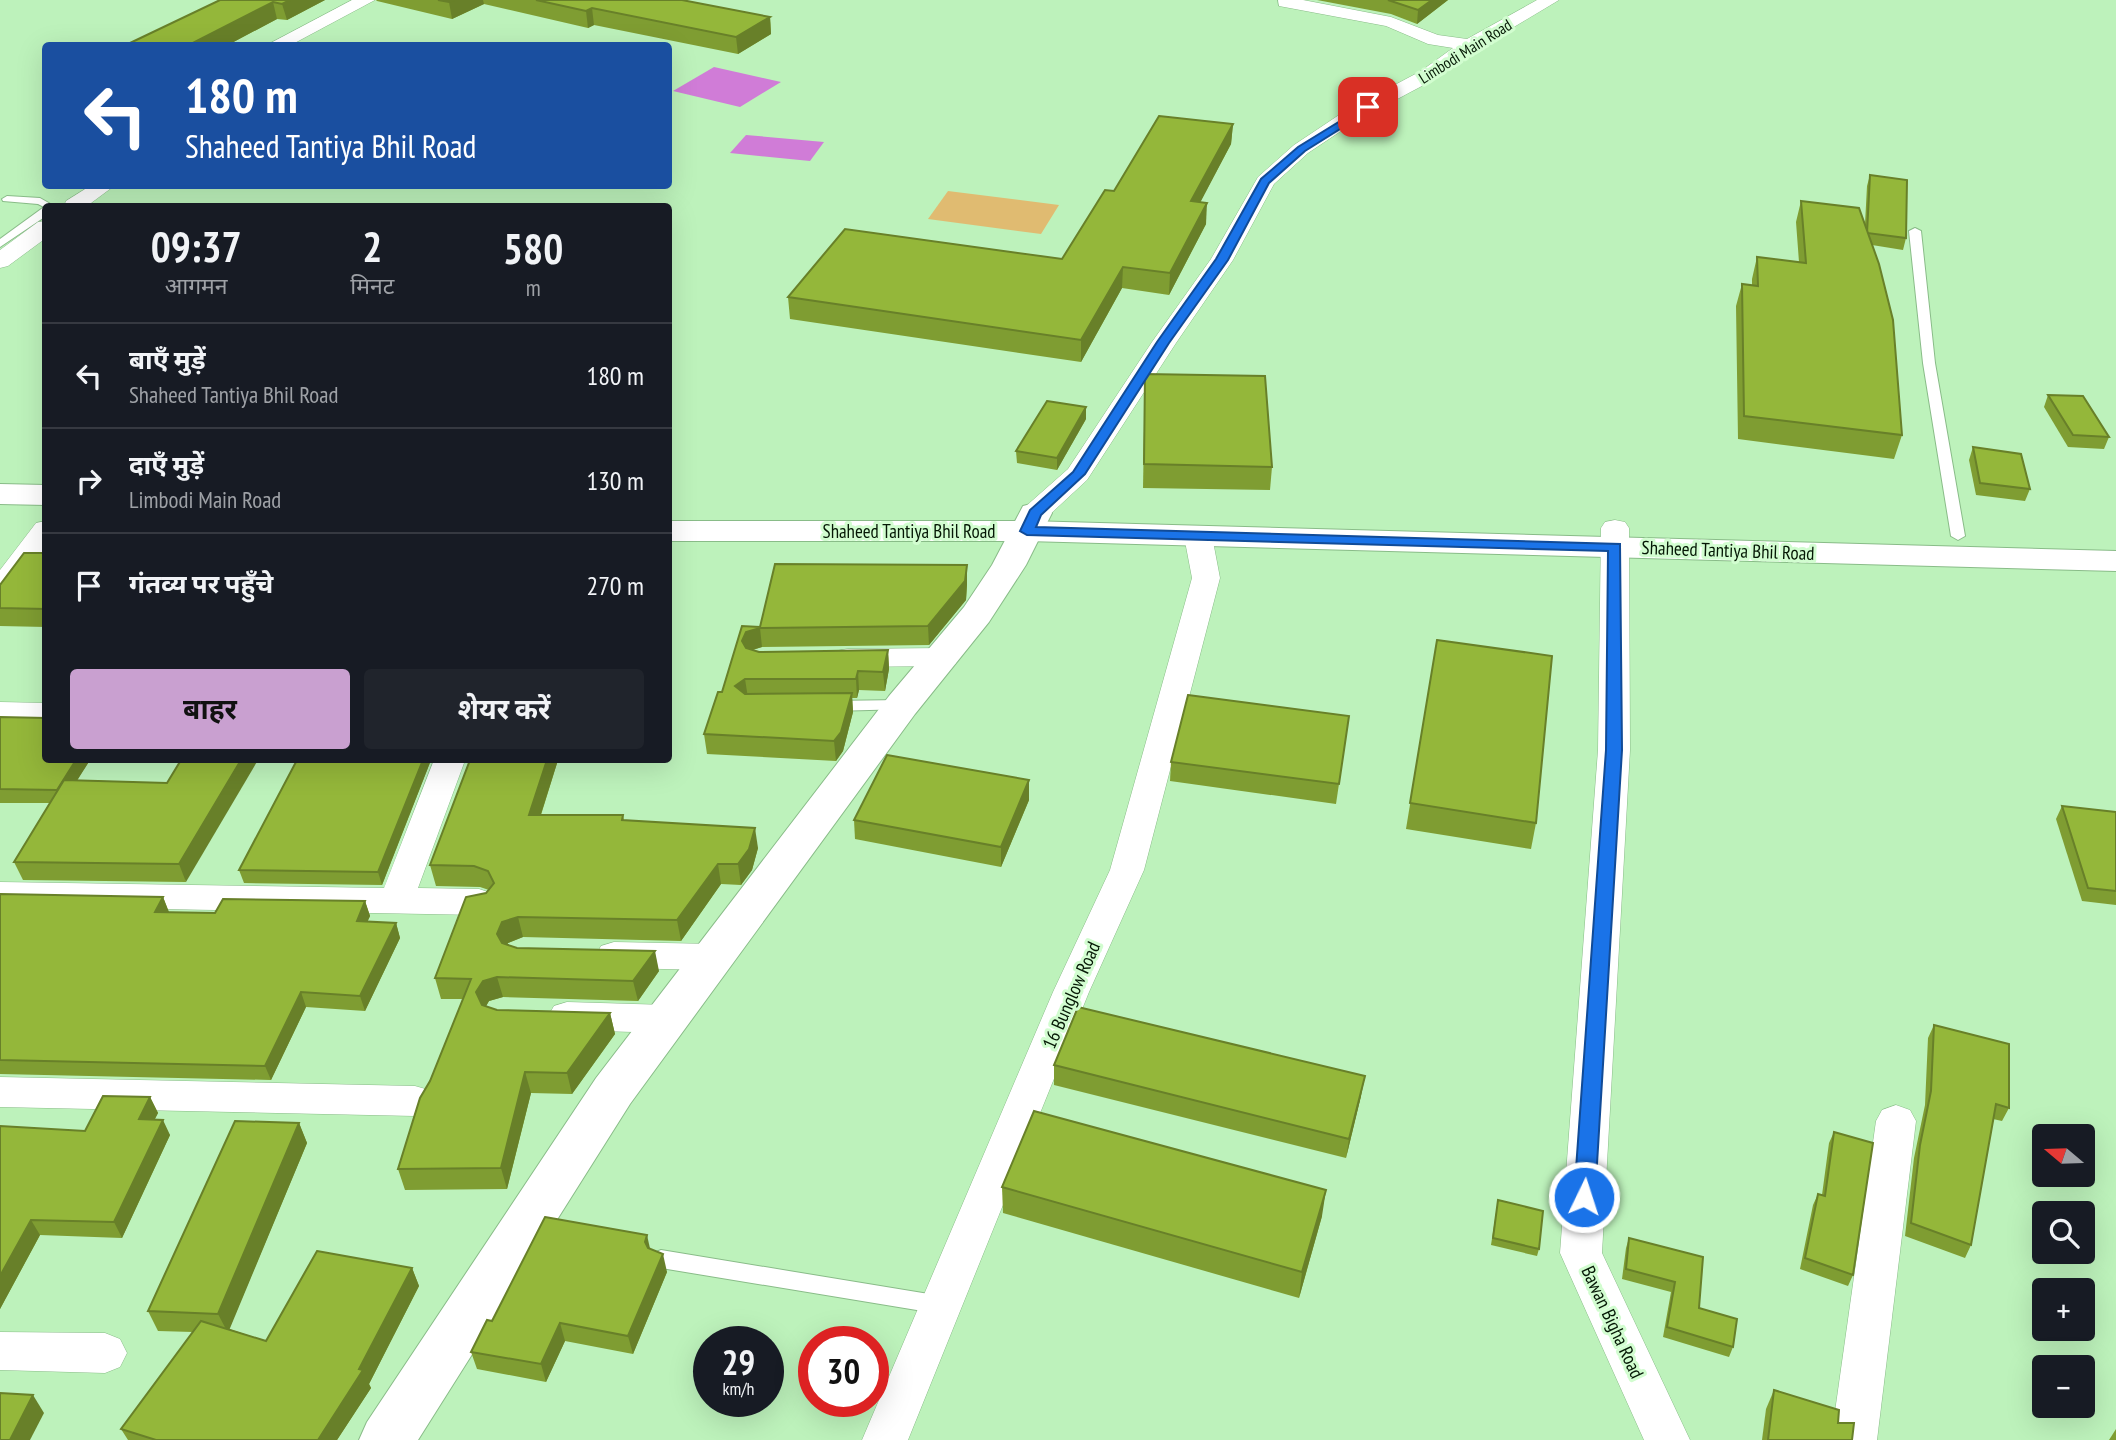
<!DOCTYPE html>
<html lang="hi">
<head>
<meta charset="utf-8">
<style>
	:root { --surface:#171b24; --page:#20242c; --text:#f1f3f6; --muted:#9ea1a6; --line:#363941; --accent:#c9a0d0 }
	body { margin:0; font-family:"PT Sans Narrow","Noto Sans Devanagari",sans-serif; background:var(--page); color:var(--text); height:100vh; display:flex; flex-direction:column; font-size:26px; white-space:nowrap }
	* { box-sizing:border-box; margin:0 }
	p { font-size:23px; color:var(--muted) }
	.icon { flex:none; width:38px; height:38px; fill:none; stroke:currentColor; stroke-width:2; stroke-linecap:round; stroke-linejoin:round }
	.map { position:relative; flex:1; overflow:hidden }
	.side { position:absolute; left:42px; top:203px; width:630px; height:560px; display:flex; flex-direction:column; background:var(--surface); border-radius:7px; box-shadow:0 7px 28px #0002 }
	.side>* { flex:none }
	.guide { position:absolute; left:42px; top:42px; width:630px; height:147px; border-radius:7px; box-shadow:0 7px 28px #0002; background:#1a4fa0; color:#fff; overflow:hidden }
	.needle { width:46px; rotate:289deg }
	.tools { position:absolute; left:2032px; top:1124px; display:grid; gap:14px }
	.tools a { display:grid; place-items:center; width:63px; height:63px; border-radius:7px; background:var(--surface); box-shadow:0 7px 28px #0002; font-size:35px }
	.speed { position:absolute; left:693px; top:1326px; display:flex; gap:14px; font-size:35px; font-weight:700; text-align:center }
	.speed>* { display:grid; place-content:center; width:91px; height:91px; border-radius:50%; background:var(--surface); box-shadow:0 7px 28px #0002; line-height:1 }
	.speed small { font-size:18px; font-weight:400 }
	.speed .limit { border:10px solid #d22; background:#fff; color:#111 }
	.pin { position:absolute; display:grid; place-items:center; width:60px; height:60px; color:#fff; margin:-30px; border-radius:14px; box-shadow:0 4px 10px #0006 }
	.me { position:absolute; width:77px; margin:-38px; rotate:4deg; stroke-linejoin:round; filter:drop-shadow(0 0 5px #0008) }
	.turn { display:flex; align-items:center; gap:24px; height:147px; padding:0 28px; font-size:32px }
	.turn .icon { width:91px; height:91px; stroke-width:2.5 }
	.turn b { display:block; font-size:49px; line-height:60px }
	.eta { display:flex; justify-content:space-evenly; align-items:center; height:119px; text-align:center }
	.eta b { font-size:42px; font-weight:700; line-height:49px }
	.action { display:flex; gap:14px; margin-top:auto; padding:14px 28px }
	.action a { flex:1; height:80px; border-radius:7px; background:var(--accent); color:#111; font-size:28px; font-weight:700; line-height:80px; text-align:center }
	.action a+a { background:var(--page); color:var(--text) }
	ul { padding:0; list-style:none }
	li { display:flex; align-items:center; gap:21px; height:105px; padding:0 28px; border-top:2px solid var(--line) }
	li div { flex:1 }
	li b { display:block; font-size:26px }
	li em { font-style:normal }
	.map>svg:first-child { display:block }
	.green { fill:#e0bb71 }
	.water { fill:#d07cd7 }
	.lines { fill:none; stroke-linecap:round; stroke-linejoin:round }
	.service-casing { stroke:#89bc88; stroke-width:2 }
	.minor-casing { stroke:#89bc88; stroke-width:1 }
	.tertiary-casing { stroke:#89bc88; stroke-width:2 }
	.primary-casing { stroke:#89bc88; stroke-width:2 }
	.service { fill:#fff; fill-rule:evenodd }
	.minor { fill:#fff; fill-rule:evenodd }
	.tertiary { fill:#fff; fill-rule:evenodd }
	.primary { fill:#fff; fill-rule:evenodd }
	.wall { fill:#7f9d32 }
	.shaded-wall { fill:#688029 }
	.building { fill:#94b73a; stroke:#688029; stroke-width:2 }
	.route { fill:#1a73e8; stroke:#114b97; stroke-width:2 }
	.labels { text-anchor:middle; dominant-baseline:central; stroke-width:6; stroke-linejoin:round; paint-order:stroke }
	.far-street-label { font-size:16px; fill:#051805; stroke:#d2fdd0 }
	.street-label { font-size:19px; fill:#051805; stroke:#d2fdd0 }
</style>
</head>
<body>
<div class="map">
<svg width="2116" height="1440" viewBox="0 0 2116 1440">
	<rect width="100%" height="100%" fill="#bdf2bb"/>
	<polygon class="green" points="948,191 1059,205 1041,234 928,219"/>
	<g class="water">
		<polygon points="714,67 781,82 740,107 673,91"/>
		<polygon points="746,135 824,142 810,161 730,153"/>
	</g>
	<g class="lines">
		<defs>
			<g id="service">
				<polygon points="7,196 40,198 54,206 46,206 46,216 0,247 0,239 44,207 38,204 3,201 2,199"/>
				<polygon points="1915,228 1921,231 1935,363 1965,536 1958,540 1951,536 1923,363 1909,231"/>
				<polygon points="902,700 910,705 908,709 831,711 823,706 831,701"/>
				<polygon points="661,1250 941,1296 949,1298 952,1305 949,1312 941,1314 661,1268 654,1265 651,1259 654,1253"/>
			</g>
			<g id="minor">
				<polygon points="352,0 375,0 289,46 265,46"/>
				<polygon points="1278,0 1303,0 1391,17 1438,35 1467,39 1537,0 1559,0 1477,49 1435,79 1356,121 1308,153 1274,184 1233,260 1176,343 1087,480 1045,519 1035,521 1025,519 1021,513 1025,507 1068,469 1152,342 1211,259 1258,177 1294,145 1342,113 1421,71 1453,48 1428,44 1386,26 1279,6"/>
				<polygon points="90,186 114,186 87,206 64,206 66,201"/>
				<polygon points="46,221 46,238 8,266 0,268 0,250 38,222"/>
				<polygon points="1615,520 1625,522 1629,528 1630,750 1602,1253 1690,1440 1644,1440 1560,1253 1598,750 1601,528 1605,522"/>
				<polygon points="46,521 46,549 10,595 0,598 0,570 36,523"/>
				<polygon points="1198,528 1208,530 1212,536 1220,578 1144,870 1089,992 908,1440 862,1440 1053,992 1110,870 1192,578 1184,536 1188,530"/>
				<polygon points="944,648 955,650 959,657 955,664 944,666 847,667 836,665 832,658 836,651 847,649"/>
				<polygon points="0,702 46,703 46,723 0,722"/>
				<polygon points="434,760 462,760 464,763 418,888 479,889 491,893 497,902 491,911 479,915 0,906 0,882 384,888"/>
				<polygon points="614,942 714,944 727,948 732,957 727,966 714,970 614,968 601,964 596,955 601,946"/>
				<polygon points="567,1002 667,1005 680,1009 686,1019 680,1029 667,1033 567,1030 554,1026 548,1016 554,1006"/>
				<polygon points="0,1077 415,1086 429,1090 434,1101 429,1112 415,1116 0,1107"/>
				<polygon points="1896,1105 1910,1110 1916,1121 1877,1440 1831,1440 1876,1121 1882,1110"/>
				<polygon points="0,1332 105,1333 120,1339 127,1353 120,1367 105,1373 0,1370"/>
			</g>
			<polygon id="tertiary" points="1035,503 1047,506 1052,513 1026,565 989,622 915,714 630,1104 418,1440 359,1440 367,1422 596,1078 889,696 964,607 992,565 1023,506"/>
			<g id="primary">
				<polygon points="0,484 46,485 46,505 0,504"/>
				<polygon points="668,521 1027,521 2116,551 2116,571 1027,541 668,541"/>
			</g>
		</defs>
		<use href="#service" class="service-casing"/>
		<use href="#minor" class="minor-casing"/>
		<use href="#tertiary" class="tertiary-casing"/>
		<use href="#primary" class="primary-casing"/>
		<use href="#service" class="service"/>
		<use href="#minor" class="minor"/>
		<use href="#tertiary" class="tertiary"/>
		<use href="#primary" class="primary"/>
	</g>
	<g class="wall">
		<polygon points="220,0 325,0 287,20 277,19 226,46 130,46 130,43"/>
		<polygon points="376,0 682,0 770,17 771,34 738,54 594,25 588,28 484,4 452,19 377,1"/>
		<polygon points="1317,0 1448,0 1417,24 1391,14"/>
		<polygon points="1233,124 1231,144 1200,202 1206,224 1169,295 1122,288 1081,362 790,319 788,297 1062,259 1114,191"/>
		<polygon points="1870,175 1906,238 1903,250 1872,245 1902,435 1894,459 1738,439 1736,306 1742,284 1752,285 1752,279 1757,257 1799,262 1796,222 1801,201 1865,224 1867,186"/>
		<polygon points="1145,374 1272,467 1270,490 1143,488"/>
		<polygon points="2048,395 2109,437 2104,449 2068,447 2044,407"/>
		<polygon points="1086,419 1057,470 1017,463 1016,451"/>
		<polygon points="1973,447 2030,489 2025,501 1976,495 1969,460"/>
		<polygon points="46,553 46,627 0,626 0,585"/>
		<polygon points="967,565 967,584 966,600 929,645 762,647 752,650 759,652 888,650 889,669 885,691 859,690 857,698 852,698 853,712 843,751 836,761 707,754 704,734 722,692 760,627"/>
		<polygon points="1437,640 1536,823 1531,849 1406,829"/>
		<polygon points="1349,716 1336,804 1170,781 1171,762"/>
		<polygon points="0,717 46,760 90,760 77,780 167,783 186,882 23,880 14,862 50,803 0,803"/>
		<polygon points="297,760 431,760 382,885 244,883 239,870"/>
		<polygon points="470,760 558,760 541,815 623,815 624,820 758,848 752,870 741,885 721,884 681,941 523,937 508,943 507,944 517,948 659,971 638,1001 503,997 489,1001 486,1006 497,1010 610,1013 615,1034 572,1094 531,1093 507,1189 405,1190 398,1169 430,1081 463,999 441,999 435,978 489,890 480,887 436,886 430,865"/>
		<polygon points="1029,780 1029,800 1001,867 855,839 854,820"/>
		<polygon points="2062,806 2116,812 2116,905 2082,901 2056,819"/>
		<polygon points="0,894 163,897 169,913 215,913 365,901 370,916 367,922 396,923 400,938 365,1011 306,1007 271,1080 0,1074"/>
		<polygon points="1934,1025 2009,1108 2002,1121 1993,1119 1971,1245 1965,1258 1905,1236 1914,1158 1925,1105 1928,1038"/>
		<polygon points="1054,1065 1361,1096 1346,1158 1054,1085"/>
		<polygon points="150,1097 158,1113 154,1120 170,1135 122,1238 40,1235 0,1309 0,1126 85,1131"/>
		<polygon points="299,1123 307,1143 229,1329 266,1341 412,1268 419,1286 369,1384 371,1388 337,1440 128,1440 121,1429 193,1332 158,1331 148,1311"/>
		<polygon points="1834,1132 1853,1275 1848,1286 1800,1269 1813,1205 1818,1194 1822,1195 1829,1143"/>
		<polygon points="1002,1187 1322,1216 1299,1298 1003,1213"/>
		<polygon points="1498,1200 1539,1249 1537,1256 1491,1245"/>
		<polygon points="1629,1238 1703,1257 1699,1308 1733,1347 1729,1357 1663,1337 1671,1292 1622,1279 1626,1248"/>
		<polygon points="650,1249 667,1272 633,1354 565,1341 546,1382 477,1369 471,1352 492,1321"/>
		<polygon points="1774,1390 1838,1423 1852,1440 1762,1440 1766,1409"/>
		<polygon points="2116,1429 2116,1440 2109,1440"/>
	</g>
	<g class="shaded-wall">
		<polygon points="290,0 325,0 287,20 282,4"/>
		<polygon points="454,0 483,0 484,4 452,19 449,2"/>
		<polygon points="1432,0 1448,0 1417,24 1418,10"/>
		<polygon points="273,2 277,19 226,46 187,46"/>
		<polygon points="592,8 594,25 588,28 586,11"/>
		<polygon points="770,17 771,34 738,54 736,37"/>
		<polygon points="1233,124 1231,144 1190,222 1191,201"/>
		<polygon points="1207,203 1206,224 1169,295 1170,273"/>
		<polygon points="1123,267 1122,288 1081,362 1081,340"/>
		<polygon points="1086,407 1086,419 1057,470 1057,458"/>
		<polygon points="967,565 967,584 966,600 929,645 928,626"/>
		<polygon points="760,628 762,647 749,651 745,660 742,641 746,632"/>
		<polygon points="888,650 889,669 885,691 883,672"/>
		<polygon points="858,671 859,690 857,698 856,679"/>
		<polygon points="745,679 748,698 735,686"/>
		<polygon points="852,693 853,712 843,751 836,761 834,741"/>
		<polygon points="76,760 90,760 63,803 57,790"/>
		<polygon points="241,760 258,760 186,882 179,864"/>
		<polygon points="423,760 431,760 382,885 378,872"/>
		<polygon points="547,760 558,760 534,836 529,815"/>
		<polygon points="1029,780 1029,800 1001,867 1001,847"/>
		<polygon points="755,828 758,848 752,870 741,885 738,864"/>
		<polygon points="718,864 721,884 681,941 677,920"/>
		<polygon points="163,897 169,912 161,927 155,912"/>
		<polygon points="365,901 370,916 361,936 357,921"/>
		<polygon points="518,917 523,937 508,943 503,954 497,934 502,922"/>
		<polygon points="396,923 400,938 365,1011 360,996"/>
		<polygon points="655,951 659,971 638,1001 633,981"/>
		<polygon points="497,977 503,997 489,1001 482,1013 476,992 483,981"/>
		<polygon points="301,992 306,1007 271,1080 265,1066"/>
		<polygon points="610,1013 615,1034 572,1094 567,1073"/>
		<polygon points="525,1072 531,1093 507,1189 501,1168"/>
		<polygon points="1365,1076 1361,1096 1346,1158 1349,1139"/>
		<polygon points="150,1097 158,1113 147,1135 139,1119"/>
		<polygon points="163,1120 170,1135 122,1238 114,1222"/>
		<polygon points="299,1123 307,1143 228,1333 218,1314"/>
		<polygon points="1326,1190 1322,1216 1299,1298 1302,1272"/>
		<polygon points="31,1220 40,1235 0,1309 0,1276"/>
		<polygon points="647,1235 651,1253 649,1260 645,1242"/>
		<polygon points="663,1254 667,1272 633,1354 628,1336"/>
		<polygon points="412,1268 419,1286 369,1384 371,1388 337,1440 318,1440 359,1369"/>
		<polygon points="560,1323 565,1341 546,1382 541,1364"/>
		<polygon points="33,1395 44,1413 30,1440 10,1440"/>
	</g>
	<g class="building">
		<polygon points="220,0 290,0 282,4 273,2 187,46 143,46 130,43"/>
		<polygon points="438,0 454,0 449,2"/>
		<polygon points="536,0 682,0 770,17 736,37 592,8 586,11"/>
		<polygon points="1388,0 1432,0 1418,10"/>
		<polygon points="1159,116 1233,124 1191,201 1207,203 1170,273 1123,267 1081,340 788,297 845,229 1062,259 1105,190 1114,191"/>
		<polygon points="1870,175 1907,180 1906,238 1867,233"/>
		<polygon points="1801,201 1859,208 1879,264 1893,320 1902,435 1744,416 1742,284 1758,286 1757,257 1806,263"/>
		<polygon points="1145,374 1265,376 1272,467 1144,464"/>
		<polygon points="2048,395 2083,396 2109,437 2073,435"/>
		<polygon points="1047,401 1086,407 1057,458 1016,451"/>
		<polygon points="1973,447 2021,454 2030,489 1980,483"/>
		<polygon points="24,553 46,553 46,609 0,608 0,585"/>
		<polygon points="775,564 967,565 965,581 928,626 760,628 746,632 742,641 746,648 759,652 888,650 883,672 858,671 856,679 745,679 735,686 745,694 852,693 841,732 834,741 704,734 718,692 722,692 742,626 760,627"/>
		<polygon points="1437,640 1552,656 1536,823 1410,803"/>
		<polygon points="1188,695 1349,716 1339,784 1171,762"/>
		<polygon points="0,717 46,718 46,760 76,760 57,790 0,789"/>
		<polygon points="887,755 1029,780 1001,847 854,820"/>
		<polygon points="181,760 241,760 179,864 14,862 64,780 167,783"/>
		<polygon points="297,760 423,760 378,872 239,870"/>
		<polygon points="470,760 547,760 529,815 623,815 622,820 755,828 749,849 738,864 718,864 677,920 518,917 502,922 497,934 502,943 517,948 655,951 633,981 497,977 483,981 476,992 482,1005 497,1010 610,1013 567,1073 525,1072 501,1168 398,1169 420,1098 430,1081 471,979 435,978 466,897 486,893 494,883 488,871 474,866 430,865"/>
		<polygon points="2062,806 2116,812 2116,891 2088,888"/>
		<polygon points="0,894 163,897 155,912 215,913 223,899 365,901 357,921 396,923 360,996 301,992 265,1066 0,1060"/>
		<polygon points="1078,1007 1365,1076 1349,1139 1054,1065"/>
		<polygon points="1934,1025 2009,1044 2009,1108 1996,1104 1971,1245 1911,1223 1920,1145 1931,1091"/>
		<polygon points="103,1096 150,1097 139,1119 163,1120 114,1222 31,1220 0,1276 0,1126 85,1131"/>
		<polygon points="1034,1111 1326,1190 1302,1272 1002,1187"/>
		<polygon points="235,1121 299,1123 218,1314 148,1311"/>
		<polygon points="1834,1132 1873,1143 1853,1275 1805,1258 1818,1194 1825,1196"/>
		<polygon points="1498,1200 1543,1211 1539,1249 1493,1238"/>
		<polygon points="545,1217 647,1235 645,1242 648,1248 663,1254 628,1336 560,1323 541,1364 471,1352 487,1320 492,1321"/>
		<polygon points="1629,1238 1703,1257 1699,1308 1737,1319 1733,1347 1667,1327 1675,1282 1626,1269"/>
		<polygon points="317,1251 412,1268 359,1369 363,1370 318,1440 156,1440 121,1429 201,1321 266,1341"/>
		<polygon points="1774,1390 1839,1410 1838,1423 1854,1423 1852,1440 1768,1440"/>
		<polygon points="0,1393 33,1395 10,1440 0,1440"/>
	</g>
	<polygon class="route" points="1368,104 1373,107 1372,109 1305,151 1269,183 1228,260 1169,343 1085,474 1041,515 1036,527 1620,544 1622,750 1595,1197 1592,1203 1584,1205 1577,1203 1574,1197 1606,750 1608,551 1027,535 1020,531 1030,510 1073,472 1157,342 1216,259 1261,179 1298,147"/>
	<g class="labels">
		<g class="far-street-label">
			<text transform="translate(1465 51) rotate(-32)">Limbodi Main Road</text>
		</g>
		<g class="street-label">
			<text x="909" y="531">Shaheed Tantiya Bhil Road</text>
			<text transform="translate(1728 550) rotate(2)">Shaheed Tantiya Bhil Road</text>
			<text transform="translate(1071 995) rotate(-66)">16 Bunglow Road</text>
			<text transform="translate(1613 1322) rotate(65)">Bawan Bigha Road</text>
		</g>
	</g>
</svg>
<div class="tools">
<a><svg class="needle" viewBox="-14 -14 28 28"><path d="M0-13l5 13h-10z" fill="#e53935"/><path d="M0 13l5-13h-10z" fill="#9ea1a6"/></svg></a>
<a><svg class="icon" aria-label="search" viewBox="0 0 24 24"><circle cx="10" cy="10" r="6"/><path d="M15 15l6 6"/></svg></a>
<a>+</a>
<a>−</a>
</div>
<div class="speed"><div>29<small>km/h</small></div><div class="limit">30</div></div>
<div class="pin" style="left:1368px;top:107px;background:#d93025"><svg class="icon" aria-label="arrive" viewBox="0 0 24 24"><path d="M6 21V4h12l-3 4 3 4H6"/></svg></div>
<svg class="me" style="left:1584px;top:1197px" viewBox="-20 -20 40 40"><circle r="17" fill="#1a73e8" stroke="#fff" stroke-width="3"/><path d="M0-11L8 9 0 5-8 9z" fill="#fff"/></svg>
<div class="guide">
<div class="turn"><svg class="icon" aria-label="left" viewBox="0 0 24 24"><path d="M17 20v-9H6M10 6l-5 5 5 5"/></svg><div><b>180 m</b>Shaheed Tantiya Bhil Road</div></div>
</div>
<section class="side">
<div class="eta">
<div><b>09:37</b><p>आगमन</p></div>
<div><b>2</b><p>मिनट</p></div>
<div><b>580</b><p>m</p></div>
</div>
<ul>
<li><svg class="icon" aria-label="left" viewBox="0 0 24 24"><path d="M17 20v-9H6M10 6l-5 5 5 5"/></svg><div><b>बाएँ मुड़ें</b><p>Shaheed Tantiya Bhil Road</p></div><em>180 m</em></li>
<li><svg class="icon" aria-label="right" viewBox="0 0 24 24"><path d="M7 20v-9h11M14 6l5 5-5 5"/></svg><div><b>दाएँ मुड़ें</b><p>Limbodi Main Road</p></div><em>130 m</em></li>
<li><svg class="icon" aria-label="arrive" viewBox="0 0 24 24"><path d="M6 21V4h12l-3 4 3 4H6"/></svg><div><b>गंतव्य पर पहुँचे</b></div><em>270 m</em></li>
</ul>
<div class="action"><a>बाहर</a><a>शेयर करें</a></div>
</section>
</div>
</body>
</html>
